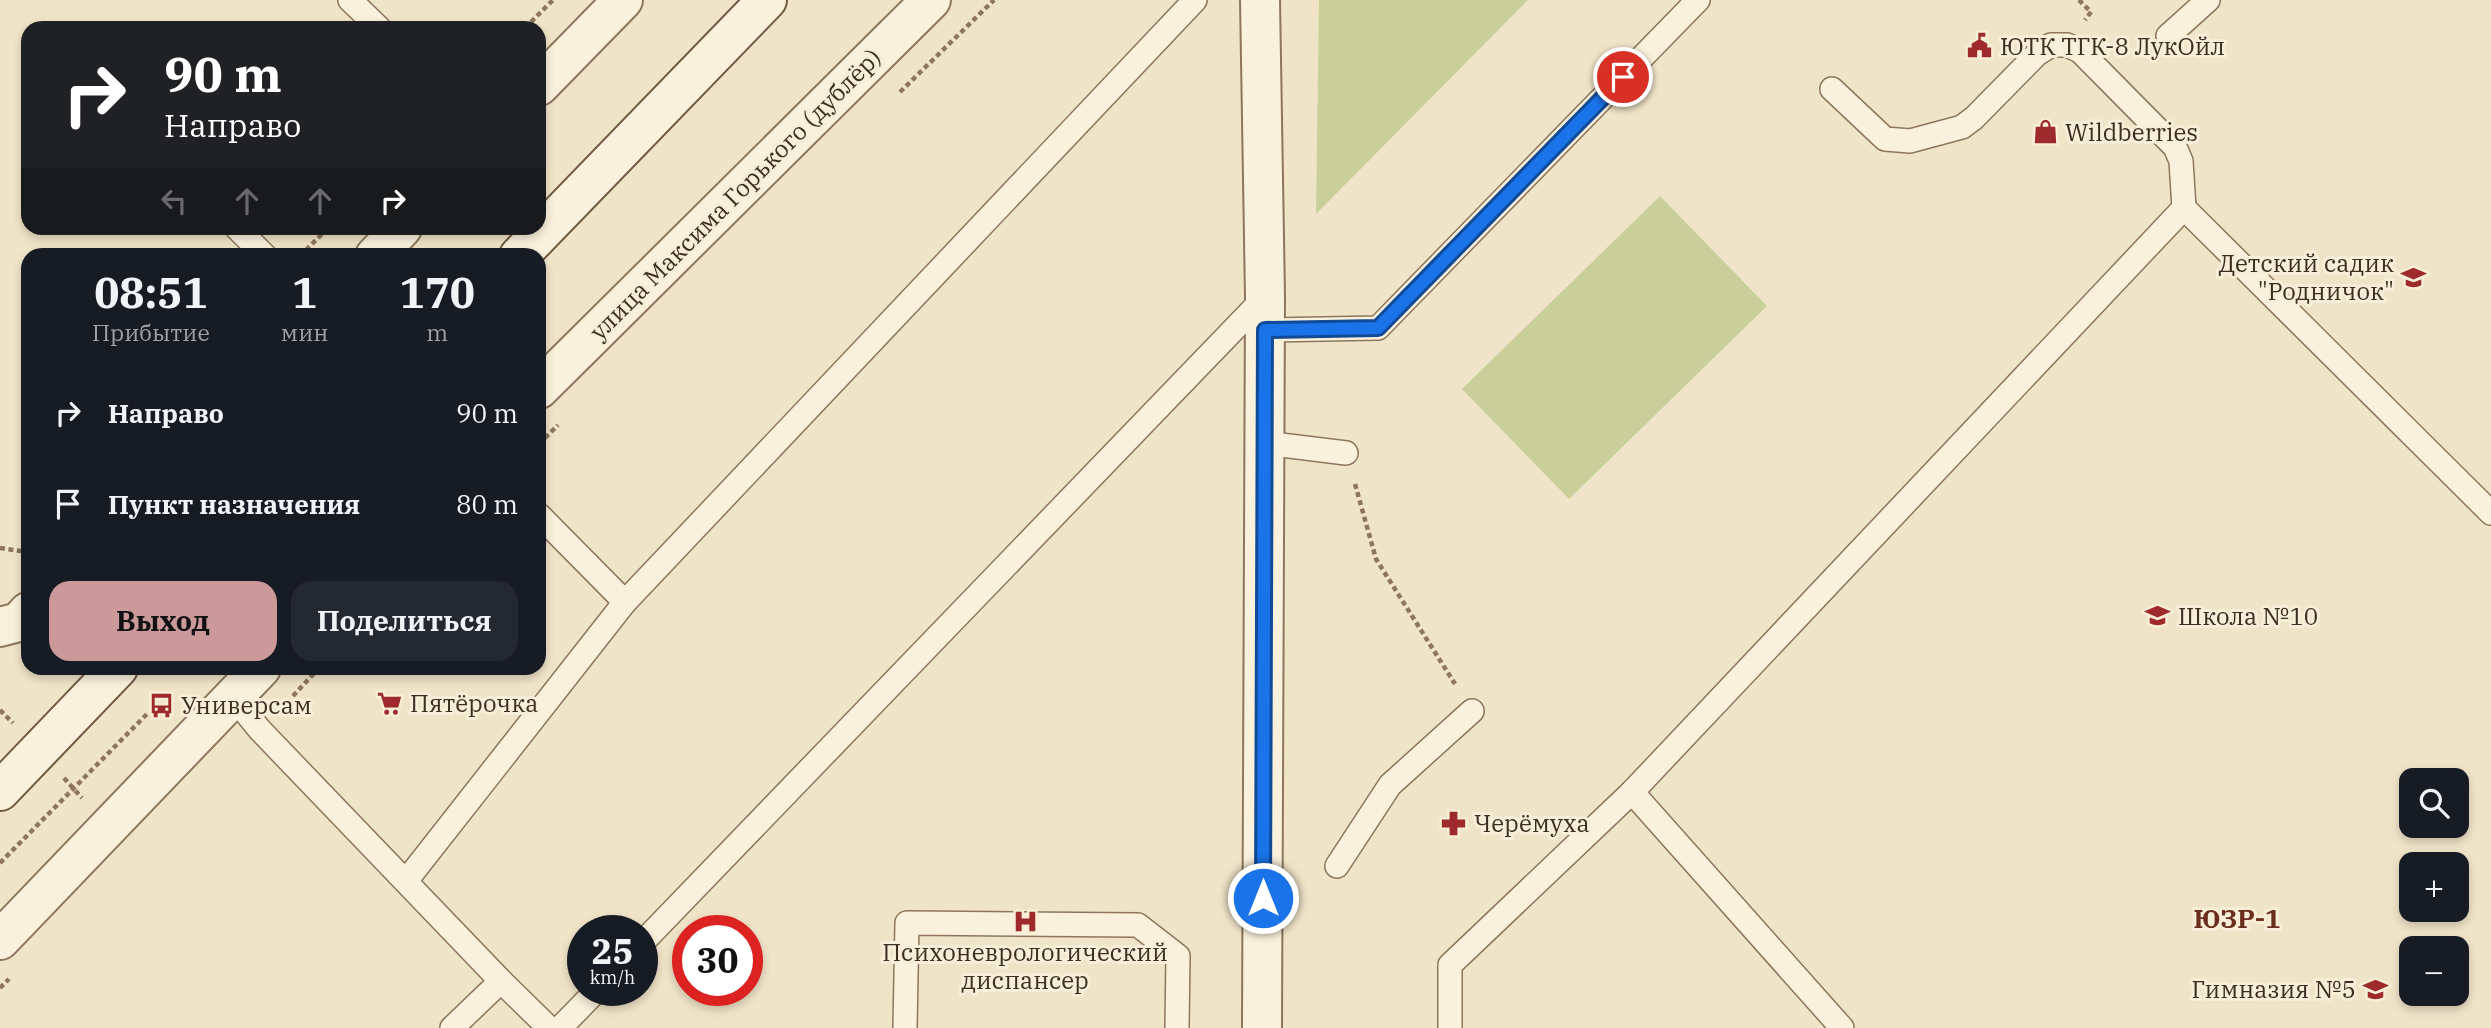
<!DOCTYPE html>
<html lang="ru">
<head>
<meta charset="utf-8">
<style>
	:root { --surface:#171b24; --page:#242831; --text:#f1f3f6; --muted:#9ea1a6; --accent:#cc999b }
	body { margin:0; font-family:"IBM Plex Serif",serif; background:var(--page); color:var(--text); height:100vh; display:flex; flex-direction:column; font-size:26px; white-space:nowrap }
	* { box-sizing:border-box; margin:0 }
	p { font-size:23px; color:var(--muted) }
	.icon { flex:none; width:38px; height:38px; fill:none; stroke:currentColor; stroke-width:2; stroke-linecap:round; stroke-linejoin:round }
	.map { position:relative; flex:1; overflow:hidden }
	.sheet { position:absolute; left:21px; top:248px; width:525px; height:427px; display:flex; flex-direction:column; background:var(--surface); border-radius:21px; box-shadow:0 4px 10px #0003 }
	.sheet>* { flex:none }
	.banner { position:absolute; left:21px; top:21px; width:525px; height:214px; border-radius:21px; box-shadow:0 4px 10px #0003; background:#202124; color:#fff; overflow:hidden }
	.controls { position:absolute; left:2399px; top:768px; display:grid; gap:14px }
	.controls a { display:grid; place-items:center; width:70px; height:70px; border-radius:14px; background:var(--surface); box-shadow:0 4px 10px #0003; font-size:35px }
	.speed { position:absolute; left:567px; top:915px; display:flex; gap:14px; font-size:35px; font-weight:700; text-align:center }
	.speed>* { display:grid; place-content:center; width:91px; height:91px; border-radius:50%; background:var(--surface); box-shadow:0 4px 10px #0003; line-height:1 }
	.speed small { font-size:18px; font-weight:400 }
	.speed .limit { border:10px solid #d22; background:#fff; color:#111 }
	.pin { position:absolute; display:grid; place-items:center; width:60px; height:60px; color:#fff; margin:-30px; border:4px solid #fff; border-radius:50%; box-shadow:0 2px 7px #0007 }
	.me { position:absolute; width:77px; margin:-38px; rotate:0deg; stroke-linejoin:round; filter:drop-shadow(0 0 5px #0008) }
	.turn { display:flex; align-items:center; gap:24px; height:147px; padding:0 28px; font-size:32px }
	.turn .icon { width:91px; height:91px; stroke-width:2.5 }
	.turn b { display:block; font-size:49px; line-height:60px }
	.lanes { display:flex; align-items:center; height:66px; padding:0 28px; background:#0003; justify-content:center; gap:35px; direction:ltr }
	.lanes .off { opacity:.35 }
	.eta { display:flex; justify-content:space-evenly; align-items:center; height:119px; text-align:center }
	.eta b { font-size:42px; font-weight:700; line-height:49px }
	.button { display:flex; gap:14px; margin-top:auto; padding:14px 28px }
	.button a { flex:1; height:80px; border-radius:21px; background:var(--accent); color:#111; font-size:28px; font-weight:700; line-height:80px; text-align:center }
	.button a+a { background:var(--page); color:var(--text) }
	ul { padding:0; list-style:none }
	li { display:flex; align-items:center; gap:21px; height:91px; padding:0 28px }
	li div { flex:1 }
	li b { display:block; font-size:26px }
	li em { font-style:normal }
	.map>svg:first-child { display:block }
	.green { fill:#c9cf9b }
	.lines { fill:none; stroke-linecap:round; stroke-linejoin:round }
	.lane-casing { stroke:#8d765c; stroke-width:26 }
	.street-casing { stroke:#8d765c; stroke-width:42 }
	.secondary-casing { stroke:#6f573f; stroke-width:42 }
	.path { stroke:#8d765c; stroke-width:4.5; stroke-dasharray:5 3.5; stroke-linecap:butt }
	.lane { stroke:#faf1dc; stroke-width:23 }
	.street { stroke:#faf1dc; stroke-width:38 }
	.secondary { stroke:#faf1dc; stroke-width:38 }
	.route-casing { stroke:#114b97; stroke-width:18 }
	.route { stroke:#1a73e8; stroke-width:12 }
	.labels { text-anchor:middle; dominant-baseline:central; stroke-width:6; stroke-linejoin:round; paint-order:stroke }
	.poi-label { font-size:24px; fill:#3d2e20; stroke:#f7eed8; text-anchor:start }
	.street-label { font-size:24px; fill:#3d2e20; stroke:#f7eed8 }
	.neighbourhood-label { font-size:26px; font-weight:bold; fill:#6b2e1e; stroke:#f7eed8 }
</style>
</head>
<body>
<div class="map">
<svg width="2491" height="1028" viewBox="0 0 2491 1028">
	<rect width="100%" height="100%" fill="#f0e4c8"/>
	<g class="green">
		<polygon points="1319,0 1528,0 1316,214"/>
		<polygon points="1660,196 1767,306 1569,499 1462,389"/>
	</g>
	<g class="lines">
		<defs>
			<g id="lane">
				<polyline points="350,0 379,28"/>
				<polyline points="2168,36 2208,0"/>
				<polyline points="1832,89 1885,139 1910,141 1962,127 1974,118 2037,54 2051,45 2067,45 2080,51 2175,147 2181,161 2184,208 2491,513"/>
				<polyline points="237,228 265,256"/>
				<polyline points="1265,330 1378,328 1698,0"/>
				<polyline points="1265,443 1346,453"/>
				<polyline points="539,515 625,602 1195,0"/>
				<polyline points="233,697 260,730 501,981 452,1028"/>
				<polyline points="1632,792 2184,208"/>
				<polyline points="1337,866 1390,785 1472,711"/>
				<polyline points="406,881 625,602"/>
				<polyline points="642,943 1265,297"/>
				<polyline points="501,981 549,1028"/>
				<polyline points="560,1028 597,990"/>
				<polyline points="905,1028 907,923 1138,925 1178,956 1177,1028"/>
				<polyline points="1450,1028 1450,965 1632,792 1842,1028"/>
			</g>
			<g id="street">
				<polyline points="1260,0 1265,297 1262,1028"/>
				<polyline points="539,86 623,0"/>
				<polyline points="375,256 402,228"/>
				<polyline points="539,389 931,0"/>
				<polyline points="0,627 19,622 28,612"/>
				<polyline points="0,940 261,668"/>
			</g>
			<g id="secondary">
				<polyline points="519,256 767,0"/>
				<polyline points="0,791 118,668"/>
			</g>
		</defs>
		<use href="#lane" class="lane-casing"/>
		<use href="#street" class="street-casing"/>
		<use href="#secondary" class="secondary-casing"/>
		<g class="path">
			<polyline points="2079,0 2091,12 2085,20"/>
			<polyline points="525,28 553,0"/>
			<polyline points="900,92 994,0"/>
			<polyline points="300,256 328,228"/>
			<polyline points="539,444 558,425"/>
			<polyline points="1355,484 1376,559 1455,684"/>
			<polyline points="0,548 21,551 28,544"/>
			<polyline points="293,696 319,668"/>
			<polyline points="0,710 13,723"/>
			<polyline points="64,778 82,798"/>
			<polyline points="0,863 147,714"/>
			<polyline points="0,988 9,979"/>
		</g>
		<use href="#lane" class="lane"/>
		<use href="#street" class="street"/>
		<use href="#secondary" class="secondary"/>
	</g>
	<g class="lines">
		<defs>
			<polyline id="route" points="1263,898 1265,330 1378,328 1623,77"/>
		</defs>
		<use href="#route" class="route-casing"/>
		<use href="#route" class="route"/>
	</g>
	<defs>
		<symbol id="civic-bare" viewBox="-9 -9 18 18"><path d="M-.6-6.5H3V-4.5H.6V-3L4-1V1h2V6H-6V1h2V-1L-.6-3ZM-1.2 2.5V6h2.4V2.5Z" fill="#9e2a2b" stroke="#f7eed8" stroke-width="2.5" paint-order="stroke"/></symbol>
		<symbol id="shop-bare" viewBox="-9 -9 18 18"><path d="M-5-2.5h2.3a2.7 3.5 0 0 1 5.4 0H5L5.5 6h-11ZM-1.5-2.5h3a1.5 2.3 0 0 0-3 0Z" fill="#9e2a2b" stroke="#f7eed8" stroke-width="2.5" paint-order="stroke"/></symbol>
		<symbol id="school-bare" viewBox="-9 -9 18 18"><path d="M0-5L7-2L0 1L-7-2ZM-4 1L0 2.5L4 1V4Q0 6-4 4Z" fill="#9e2a2b" stroke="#f7eed8" stroke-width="2.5" paint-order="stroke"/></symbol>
		<symbol id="supermarket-bare" viewBox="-9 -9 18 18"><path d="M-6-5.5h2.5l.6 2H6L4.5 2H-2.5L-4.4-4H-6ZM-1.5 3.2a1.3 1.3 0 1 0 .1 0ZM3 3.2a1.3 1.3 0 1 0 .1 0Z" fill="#9e2a2b" stroke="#f7eed8" stroke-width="2.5" paint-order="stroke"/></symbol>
		<symbol id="bus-bare" viewBox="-9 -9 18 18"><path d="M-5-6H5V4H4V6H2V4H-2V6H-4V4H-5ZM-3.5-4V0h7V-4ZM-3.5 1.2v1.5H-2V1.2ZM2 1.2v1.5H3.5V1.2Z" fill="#9e2a2b" stroke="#f7eed8" stroke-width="2.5" paint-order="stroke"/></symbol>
		<symbol id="pharmacy-bare" viewBox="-9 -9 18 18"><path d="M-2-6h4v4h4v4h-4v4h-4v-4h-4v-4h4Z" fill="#9e2a2b" stroke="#f7eed8" stroke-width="2.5" paint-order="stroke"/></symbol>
		<symbol id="hospital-bare" viewBox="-9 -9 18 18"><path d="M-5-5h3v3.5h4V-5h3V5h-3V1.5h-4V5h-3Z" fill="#9e2a2b" stroke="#f7eed8" stroke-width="2.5" paint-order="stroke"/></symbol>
	</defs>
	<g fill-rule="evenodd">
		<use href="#civic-bare" x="1962" y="28" width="35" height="35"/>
		<use href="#shop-bare" x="2028" y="114" width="35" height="35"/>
		<use href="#school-bare" x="2396" y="260" width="35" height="35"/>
		<use href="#school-bare" x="2140" y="598" width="35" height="35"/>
		<use href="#supermarket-bare" x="372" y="686" width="35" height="35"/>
		<use href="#bus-bare" x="144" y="688" width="35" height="35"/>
		<use href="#pharmacy-bare" x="1436" y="806" width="35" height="35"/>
		<use href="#hospital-bare" x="1008" y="904" width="35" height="35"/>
		<use href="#school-bare" x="2358" y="972" width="35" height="35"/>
	</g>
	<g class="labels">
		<g class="poi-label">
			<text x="2000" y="46">ЮТК ТГК-8 ЛукОйл</text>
			<text x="2065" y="132">Wildberries</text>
			<text x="2394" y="263" text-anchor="end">Детский садик<tspan x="2394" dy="28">"Родничок"</tspan></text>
			<text x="2178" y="616">Школа №10</text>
			<text x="410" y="703">Пятёрочка</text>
			<text x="181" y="705">Универсам</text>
			<text x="1474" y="823">Черёмуха</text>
			<text x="1025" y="952" text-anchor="middle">Психоневрологический<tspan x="1025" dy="28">диспансер</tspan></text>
			<text x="2356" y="989" text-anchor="end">Гимназия №5</text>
		</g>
		<g class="street-label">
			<text transform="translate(735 194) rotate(-45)">улица Максима Горького (дублёр)</text>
		</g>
		<g class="neighbourhood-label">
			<text x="2237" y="918">ЮЗР-1</text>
		</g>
	</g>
</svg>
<div class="controls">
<a><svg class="icon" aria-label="search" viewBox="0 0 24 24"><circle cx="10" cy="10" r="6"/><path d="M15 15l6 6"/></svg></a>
<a>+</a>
<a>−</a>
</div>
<div class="speed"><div>25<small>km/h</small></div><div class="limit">30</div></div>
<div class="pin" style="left:1623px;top:77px;background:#d93025"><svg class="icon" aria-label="arrive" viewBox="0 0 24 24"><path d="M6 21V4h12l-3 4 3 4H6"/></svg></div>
<svg class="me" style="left:1263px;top:898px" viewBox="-20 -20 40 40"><circle r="17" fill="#1a73e8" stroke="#fff" stroke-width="3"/><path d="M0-11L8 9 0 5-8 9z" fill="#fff"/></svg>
<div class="banner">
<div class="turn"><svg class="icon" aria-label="right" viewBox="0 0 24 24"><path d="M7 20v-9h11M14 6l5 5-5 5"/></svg><div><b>90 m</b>Направо</div></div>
<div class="lanes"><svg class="icon off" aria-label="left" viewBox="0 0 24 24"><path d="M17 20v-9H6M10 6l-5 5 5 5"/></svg><svg class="icon off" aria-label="ahead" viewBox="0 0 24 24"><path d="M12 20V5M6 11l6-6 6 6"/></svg><svg class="icon off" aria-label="ahead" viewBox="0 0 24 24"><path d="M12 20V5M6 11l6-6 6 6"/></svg><svg class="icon" aria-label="right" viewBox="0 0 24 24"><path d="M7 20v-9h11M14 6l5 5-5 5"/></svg></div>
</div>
<section class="sheet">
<div class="eta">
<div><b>08:51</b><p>Прибытие</p></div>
<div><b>1</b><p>мин</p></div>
<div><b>170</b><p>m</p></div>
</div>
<ul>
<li><svg class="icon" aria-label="right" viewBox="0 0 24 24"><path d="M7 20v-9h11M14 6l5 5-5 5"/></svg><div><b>Направо</b></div><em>90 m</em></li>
<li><svg class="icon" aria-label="arrive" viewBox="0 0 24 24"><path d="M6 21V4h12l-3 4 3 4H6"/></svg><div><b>Пункт назначения</b></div><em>80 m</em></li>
</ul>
<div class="button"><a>Выход</a><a>Поделиться</a></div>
</section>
</div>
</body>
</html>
